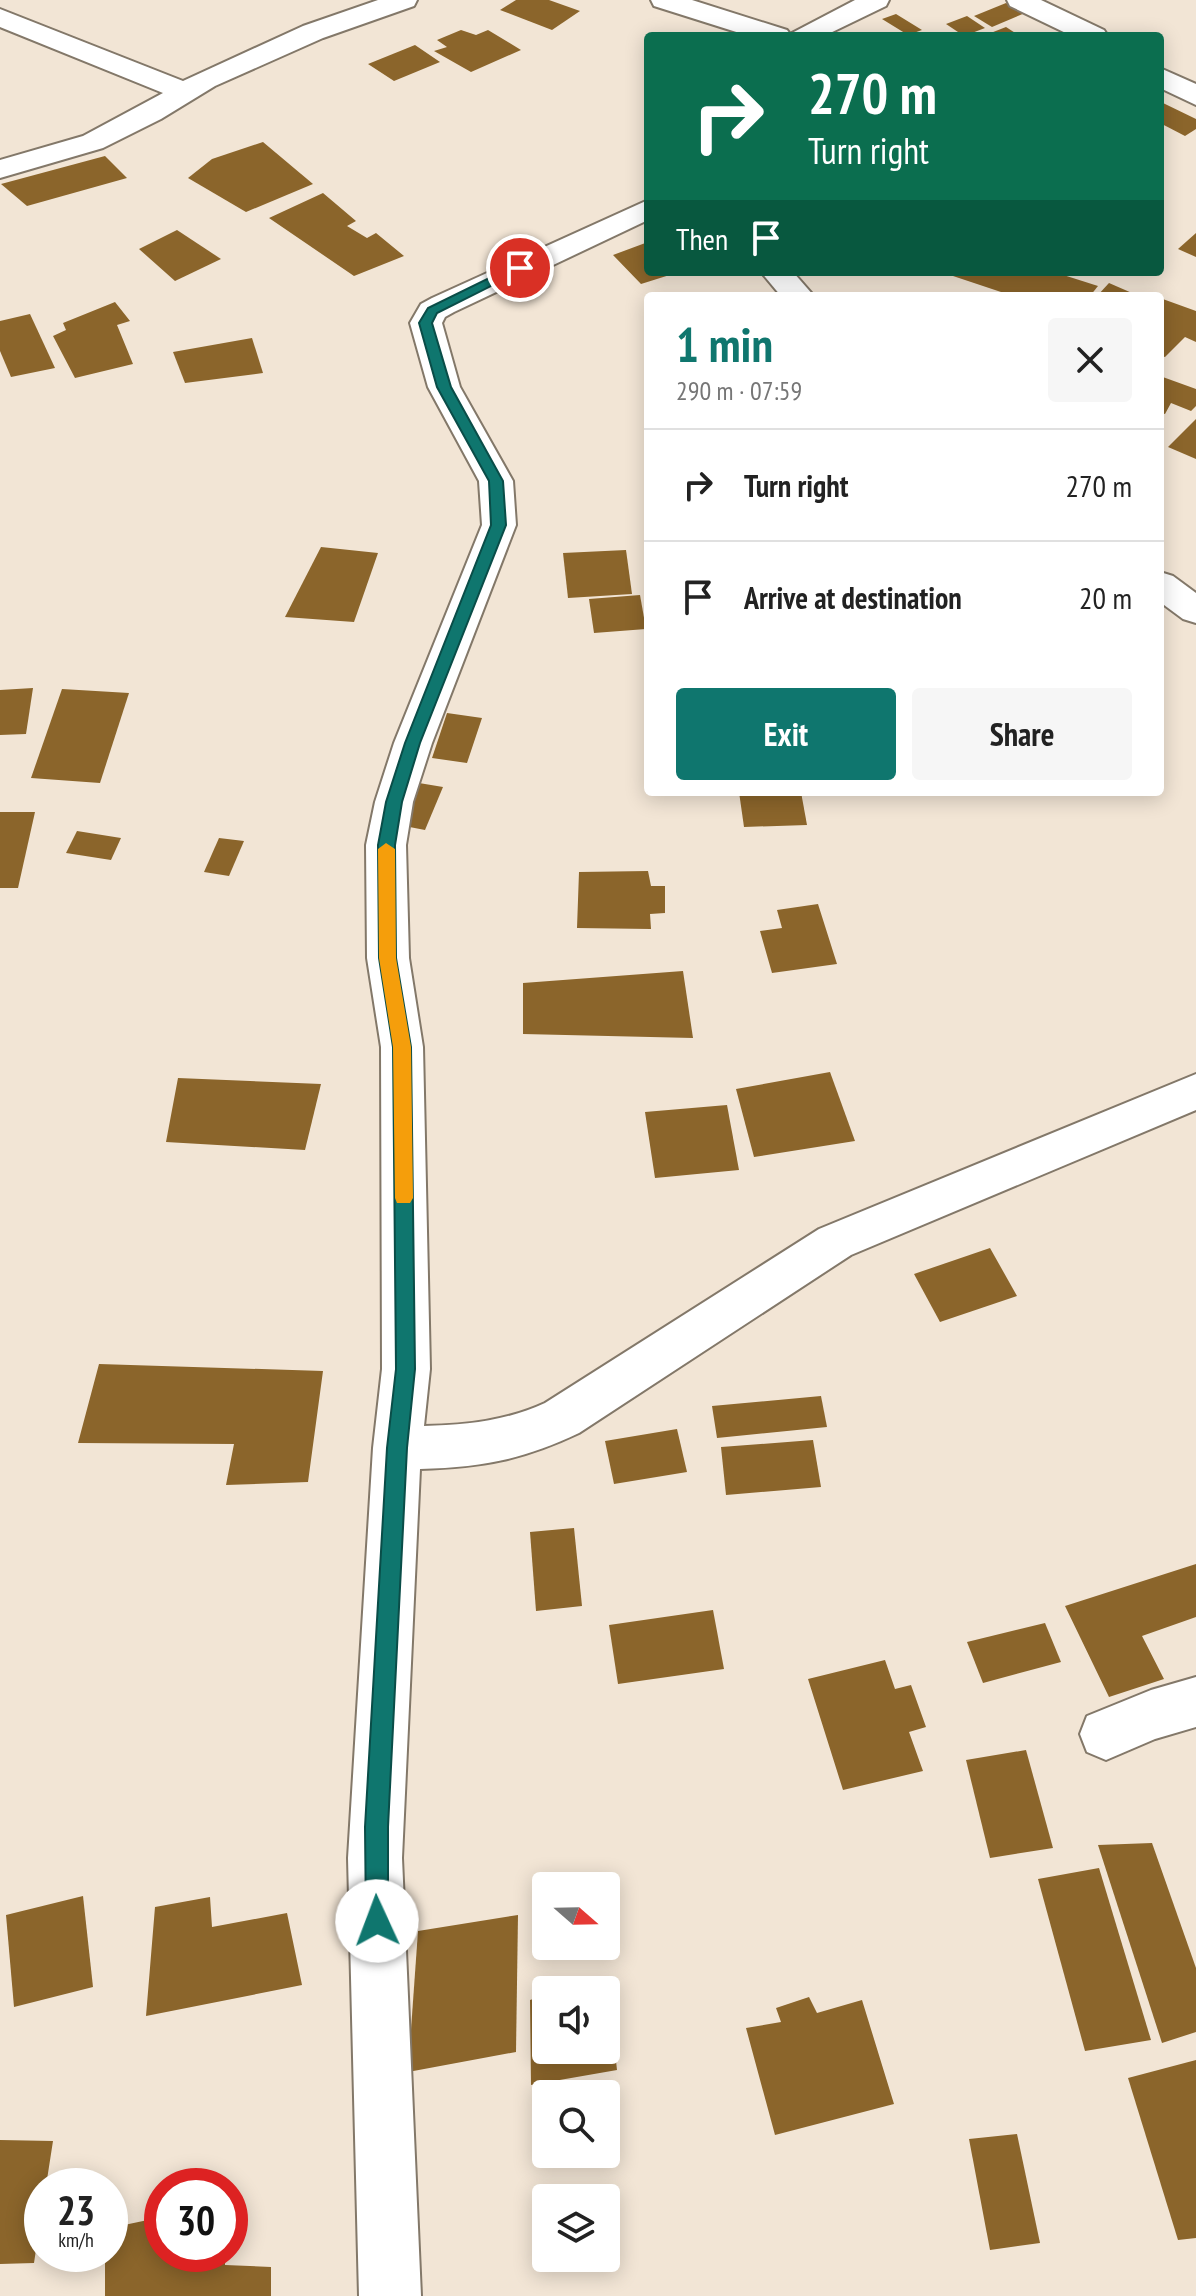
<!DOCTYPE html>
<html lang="en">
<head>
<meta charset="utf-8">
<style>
	:root { --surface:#fff; --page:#f6f6f6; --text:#222; --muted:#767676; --line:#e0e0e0; --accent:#0f766e }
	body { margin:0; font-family:"PT Sans Narrow",sans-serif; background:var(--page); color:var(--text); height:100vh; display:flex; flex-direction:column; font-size:30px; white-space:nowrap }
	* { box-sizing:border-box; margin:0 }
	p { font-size:26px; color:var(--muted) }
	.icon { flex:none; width:44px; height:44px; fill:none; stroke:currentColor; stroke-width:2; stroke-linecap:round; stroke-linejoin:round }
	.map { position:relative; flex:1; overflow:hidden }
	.drawer { position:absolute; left:644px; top:292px; width:520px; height:504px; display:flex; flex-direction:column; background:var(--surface); border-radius:8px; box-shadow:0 4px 20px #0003 }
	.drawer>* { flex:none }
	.hud { position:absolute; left:644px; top:32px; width:520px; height:244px; border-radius:8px; box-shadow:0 4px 20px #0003; background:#0b6e4f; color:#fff; overflow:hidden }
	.needle { width:52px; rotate:110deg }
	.controls { position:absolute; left:532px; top:1872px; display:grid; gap:16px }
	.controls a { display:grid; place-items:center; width:88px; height:88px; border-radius:8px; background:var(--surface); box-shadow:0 4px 20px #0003; font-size:40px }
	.speed { position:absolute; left:24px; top:2168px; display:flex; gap:16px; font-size:40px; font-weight:700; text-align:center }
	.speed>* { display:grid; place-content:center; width:104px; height:104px; border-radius:50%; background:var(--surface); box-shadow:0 4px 20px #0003; line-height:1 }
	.speed small { font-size:20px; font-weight:400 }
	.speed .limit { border:12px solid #d22; background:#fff; color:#111 }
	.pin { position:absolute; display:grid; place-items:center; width:68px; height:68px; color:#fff; margin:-34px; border:4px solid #fff; border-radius:50%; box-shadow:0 2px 8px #0007 }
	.me { position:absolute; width:88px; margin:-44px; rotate:358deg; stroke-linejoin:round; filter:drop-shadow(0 0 6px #0008) }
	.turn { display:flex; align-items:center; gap:28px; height:168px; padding:0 32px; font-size:36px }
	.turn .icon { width:104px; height:104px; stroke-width:2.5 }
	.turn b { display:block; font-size:56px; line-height:68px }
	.then { display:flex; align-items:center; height:76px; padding:0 32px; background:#0003; gap:16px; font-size:30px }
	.round { display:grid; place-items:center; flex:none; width:84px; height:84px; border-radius:8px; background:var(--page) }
	.headline { display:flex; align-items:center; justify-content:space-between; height:136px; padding:0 32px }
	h1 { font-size:48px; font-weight:700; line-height:60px; color:var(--accent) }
	.primary-button { display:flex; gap:16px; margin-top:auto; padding:16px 32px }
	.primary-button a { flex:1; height:92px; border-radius:8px; background:var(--accent); color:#fff; font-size:32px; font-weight:700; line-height:92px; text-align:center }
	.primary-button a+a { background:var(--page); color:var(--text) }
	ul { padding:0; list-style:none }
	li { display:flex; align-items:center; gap:24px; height:112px; padding:0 32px; border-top:2px solid var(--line) }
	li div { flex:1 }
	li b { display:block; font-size:30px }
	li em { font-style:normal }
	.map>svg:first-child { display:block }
	.building { fill:#8b652b }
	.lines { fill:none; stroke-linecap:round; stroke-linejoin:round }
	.minor-casing { stroke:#837869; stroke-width:4 }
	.minor { fill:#fff; fill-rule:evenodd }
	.route { fill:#0f766e; stroke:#0a4d48; stroke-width:2 }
	.slow { fill:#f59e0b }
</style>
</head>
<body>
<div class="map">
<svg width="1196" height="2296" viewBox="0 0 1196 2296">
	<rect width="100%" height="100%" fill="#f2e5d5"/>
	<g class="building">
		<polygon points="516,0 549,0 580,11 552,30 500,10"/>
		<polygon points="1006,3 1025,13 992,27 974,16"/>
		<polygon points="896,14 922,30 908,35 882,19"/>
		<polygon points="967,16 985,28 964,36 946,24"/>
		<polygon points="1006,27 1020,36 983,36"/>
		<polygon points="461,30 476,35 488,30 521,50 471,72 434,51 447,47 437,40"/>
		<polygon points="415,45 440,62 394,81 368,64"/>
		<polygon points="1163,103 1196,119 1196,129 1185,136 1160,123 1160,105"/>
		<polygon points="263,142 313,184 246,212 188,178 212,159"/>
		<polygon points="105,156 127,178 27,206 1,184"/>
		<polygon points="323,193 356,221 347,226 367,238 376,233 404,256 354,276 269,218"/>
		<polygon points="177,230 221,259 175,281 139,249"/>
		<polygon points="1196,233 1196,257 1178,249"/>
		<polygon points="648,242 648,272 676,273 641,284 613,255"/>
		<polygon points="956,272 1054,272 1098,286 1090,296 1013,296 953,276"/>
		<polygon points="1109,283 1132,293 1129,296 1097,296"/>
		<polygon points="1160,298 1196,311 1196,342 1185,337 1165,357 1160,356"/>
		<polygon points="115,302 130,321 117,325 133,364 75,378 53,336 66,330 63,323"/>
		<polygon points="30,314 55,368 11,377 0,351 0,321"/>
		<polygon points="252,338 263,373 185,383 173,352"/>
		<polygon points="1160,376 1196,389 1196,406 1191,411 1171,403 1165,414 1160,413"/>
		<polygon points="1196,419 1196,459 1168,447"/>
		<polygon points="321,547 378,553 354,622 285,617"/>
		<polygon points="626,550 632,594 568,598 563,553"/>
		<polygon points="640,595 646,629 594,633 589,599"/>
		<polygon points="33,688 26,734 0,735 0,690"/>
		<polygon points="62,689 129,693 100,783 31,778"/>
		<polygon points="447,713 482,718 467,763 432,758"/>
		<polygon points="413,782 443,787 425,830 394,824"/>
		<polygon points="739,792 801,792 807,825 744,827"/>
		<polygon points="0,812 35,812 18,888 0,888"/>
		<polygon points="77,831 121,838 111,860 66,853"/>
		<polygon points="219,838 244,841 229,876 204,872"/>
		<polygon points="648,871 651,886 665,886 665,913 650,914 651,929 577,928 579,872"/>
		<polygon points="818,904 837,964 772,973 760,931 782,928 777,910"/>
		<polygon points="683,971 693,1038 523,1034 523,983"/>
		<polygon points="830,1072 855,1141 754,1157 736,1089"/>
		<polygon points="178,1078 321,1084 305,1150 166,1142"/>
		<polygon points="727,1105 739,1170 655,1178 645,1112"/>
		<polygon points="990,1248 1017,1296 940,1322 914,1274"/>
		<polygon points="99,1364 323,1371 308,1482 226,1485 234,1444 78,1443"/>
		<polygon points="821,1396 827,1427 717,1438 712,1406"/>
		<polygon points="677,1429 687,1472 614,1484 605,1441"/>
		<polygon points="813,1440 821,1487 726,1495 721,1447"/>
		<polygon points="574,1528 582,1606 536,1611 530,1532"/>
		<polygon points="1196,1564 1196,1617 1142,1636 1164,1679 1109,1697 1065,1606"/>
		<polygon points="713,1610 724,1669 618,1684 609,1625"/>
		<polygon points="1045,1623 1061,1662 983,1683 967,1642"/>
		<polygon points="885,1660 895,1689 911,1685 926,1727 909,1732 923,1771 843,1790 808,1679"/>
		<polygon points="1026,1750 1053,1848 990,1858 966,1760"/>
		<polygon points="1152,1843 1196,1968 1196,2032 1162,2043 1098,1845"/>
		<polygon points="1099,1868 1151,2040 1085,2051 1038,1879"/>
		<polygon points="83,1896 93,1987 14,2007 6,1915"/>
		<polygon points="210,1897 212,1927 287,1913 302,1985 146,2016 155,1907"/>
		<polygon points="518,1915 516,2052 408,2072 418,1931"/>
		<polygon points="607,1977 617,2070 531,2085 530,2000 546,1995 546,2050 606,2050 606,1990 567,1989"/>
		<polygon points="809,1997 817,2013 862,2000 894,2104 775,2135 746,2028 781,2022 776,2008"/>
		<polygon points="1196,2060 1196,2238 1178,2240 1128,2078"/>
		<polygon points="1017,2134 1040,2243 990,2250 969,2139"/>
		<polygon points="0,2140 53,2141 46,2186 42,2186 42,2210 34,2263 0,2264"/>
		<polygon points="162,2217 162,2254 225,2254 225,2265 271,2267 271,2296 105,2296 105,2254 110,2254 110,2228"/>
	</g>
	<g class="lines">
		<defs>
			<g id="minor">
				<polygon points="378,0 417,0 414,6 323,38 215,86 161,119 103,148 0,178 0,160 83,136 163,93 0,27 0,9 183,81 303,26"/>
				<polygon points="651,0 692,0 787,30 790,34 855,0 889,0 886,6 824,36 749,36 654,6"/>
				<polygon points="1007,0 1041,0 1104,30 1108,36 1072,36 1010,6"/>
				<polygon points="1160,68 1196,84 1196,105 1160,88"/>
				<path d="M648 200V220L454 312 445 317 442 323 460 387 513 481 516 525 432 743 413 802 406 845 409 958 423 1047 430 1369 424 1426C466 1425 506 1421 545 1403L819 1229 1196 1074V1110L851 1255 579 1433C522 1460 483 1467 420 1469L402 1858 421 2296H359L348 1858 373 1448 382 1369 381 1047 367 958 366 845 375 802 394 743 482 525 479 481 428 387 410 323 421 304 432 298Z"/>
				<polygon points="761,272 793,272 814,296 781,296"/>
				<polygon points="1160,572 1173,576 1196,593 1196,623 1183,619 1160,602"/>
				<polygon points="1196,1677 1196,1727 1155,1739 1106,1760 1087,1752 1080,1734 1087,1716 1151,1690"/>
			</g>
		</defs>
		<use href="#minor" class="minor-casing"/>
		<use href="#minor" class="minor"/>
	</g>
	<polygon class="route" points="516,265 527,268 437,313 432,323 451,387 503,481 506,525 420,743 402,802 395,845 396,958 411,1047 415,1369 407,1448 388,1827 388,1921 385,1929 377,1932 369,1929 366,1921 365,1827 387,1448 396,1369 393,1047 379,958 378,845 386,802 405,743 491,525 489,481 437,387 419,323 428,308"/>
	<polygon class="slow" points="386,843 395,849 396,958 411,1047 413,1198 410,1203 397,1203 395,1198 393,1047 379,958 378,849"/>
</svg>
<div class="controls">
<a><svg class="needle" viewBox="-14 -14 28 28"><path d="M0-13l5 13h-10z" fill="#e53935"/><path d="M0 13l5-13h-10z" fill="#767676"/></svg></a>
<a><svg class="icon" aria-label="sound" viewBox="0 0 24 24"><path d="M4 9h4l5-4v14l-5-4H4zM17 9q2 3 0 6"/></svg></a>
<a><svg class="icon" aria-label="search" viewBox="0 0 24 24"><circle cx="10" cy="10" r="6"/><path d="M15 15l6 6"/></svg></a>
<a><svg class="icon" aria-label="layers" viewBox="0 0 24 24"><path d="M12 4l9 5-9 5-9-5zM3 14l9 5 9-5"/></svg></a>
</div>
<div class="speed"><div>23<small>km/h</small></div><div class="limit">30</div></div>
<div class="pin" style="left:520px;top:268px;background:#d93025"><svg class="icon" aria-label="arrive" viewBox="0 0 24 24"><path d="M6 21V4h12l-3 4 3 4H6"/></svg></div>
<svg class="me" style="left:377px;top:1921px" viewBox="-20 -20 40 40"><circle r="19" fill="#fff"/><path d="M0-13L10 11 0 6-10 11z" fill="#0f766e"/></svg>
<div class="hud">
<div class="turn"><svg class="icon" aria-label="right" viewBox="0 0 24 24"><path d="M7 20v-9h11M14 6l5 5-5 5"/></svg><div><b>270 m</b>Turn right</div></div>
<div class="then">Then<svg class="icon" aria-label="arrive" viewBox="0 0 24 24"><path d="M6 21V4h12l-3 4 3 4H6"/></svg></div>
</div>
<section class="drawer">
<div class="headline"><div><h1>1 min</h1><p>290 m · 07:59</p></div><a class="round"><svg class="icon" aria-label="close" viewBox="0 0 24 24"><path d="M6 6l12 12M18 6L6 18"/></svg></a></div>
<ul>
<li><svg class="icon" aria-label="right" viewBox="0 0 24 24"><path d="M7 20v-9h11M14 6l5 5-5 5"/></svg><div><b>Turn right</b></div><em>270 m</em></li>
<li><svg class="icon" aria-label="arrive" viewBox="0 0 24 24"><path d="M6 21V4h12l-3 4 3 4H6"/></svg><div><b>Arrive at destination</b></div><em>20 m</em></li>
</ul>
<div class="primary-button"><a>Exit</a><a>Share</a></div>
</section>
</div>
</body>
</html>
